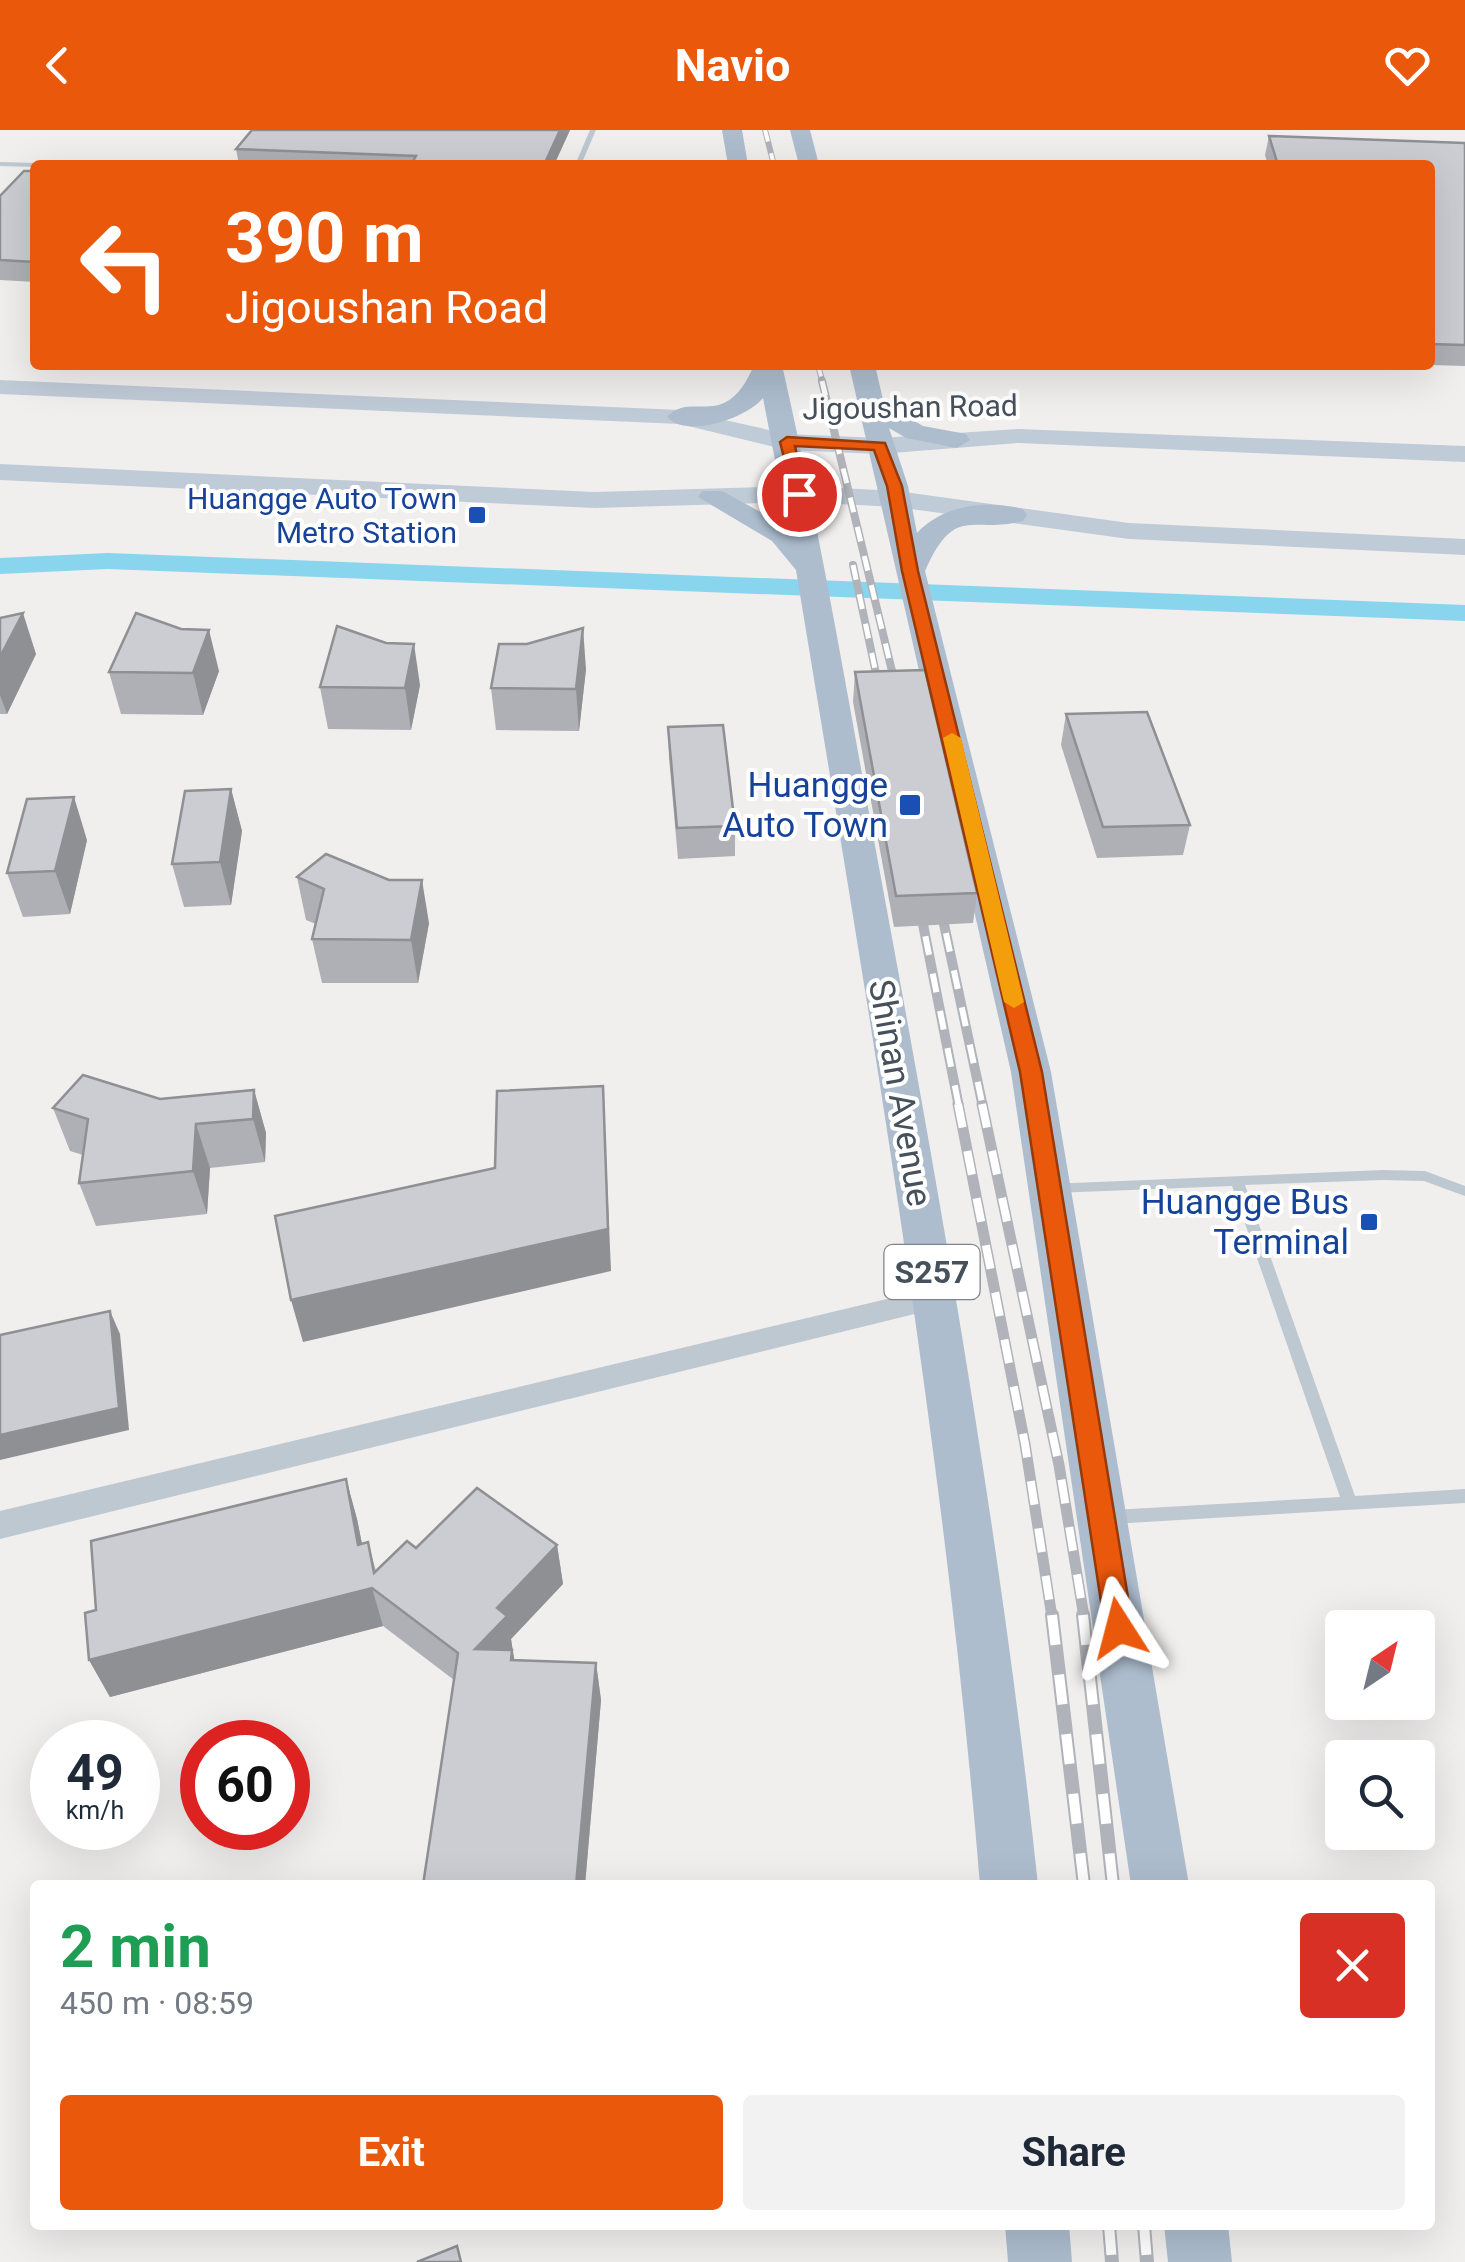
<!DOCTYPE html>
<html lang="en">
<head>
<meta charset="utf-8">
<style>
	:root { --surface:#fff; --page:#f2f2f3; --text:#1f2937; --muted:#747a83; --accent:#ea580c }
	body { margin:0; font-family:Roboto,sans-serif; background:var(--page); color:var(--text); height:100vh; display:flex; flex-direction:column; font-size:38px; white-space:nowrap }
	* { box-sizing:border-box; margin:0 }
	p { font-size:32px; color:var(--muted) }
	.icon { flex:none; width:55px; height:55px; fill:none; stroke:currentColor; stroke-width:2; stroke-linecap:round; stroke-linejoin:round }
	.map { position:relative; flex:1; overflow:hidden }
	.sheet { position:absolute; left:30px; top:1750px; width:1405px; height:350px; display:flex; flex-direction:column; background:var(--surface); border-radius:10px; box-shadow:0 10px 40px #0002 }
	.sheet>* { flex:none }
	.hud { position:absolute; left:30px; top:30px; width:1405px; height:210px; border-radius:10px; box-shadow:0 10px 40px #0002; background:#ea580c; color:#fff; overflow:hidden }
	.needle { width:65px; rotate:35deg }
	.buttons { position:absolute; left:1325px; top:1480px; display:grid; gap:20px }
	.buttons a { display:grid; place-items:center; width:110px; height:110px; border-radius:10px; background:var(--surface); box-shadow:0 10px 40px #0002; font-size:50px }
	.speed { position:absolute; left:30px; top:1590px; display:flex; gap:20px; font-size:50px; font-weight:700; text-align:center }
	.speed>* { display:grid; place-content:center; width:130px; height:130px; border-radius:50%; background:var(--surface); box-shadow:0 10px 40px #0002; line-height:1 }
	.speed small { font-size:25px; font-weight:400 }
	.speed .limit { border:15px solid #d22; background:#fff; color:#111 }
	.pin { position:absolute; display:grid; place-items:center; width:85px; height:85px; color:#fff; margin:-42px; border:5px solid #fff; border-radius:50%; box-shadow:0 2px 10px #0007 }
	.me { position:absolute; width:110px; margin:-55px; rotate:351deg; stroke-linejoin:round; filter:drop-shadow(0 0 8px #0008) }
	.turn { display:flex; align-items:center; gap:35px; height:210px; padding:0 30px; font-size:45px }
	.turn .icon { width:130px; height:130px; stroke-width:2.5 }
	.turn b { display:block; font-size:70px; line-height:85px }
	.round { display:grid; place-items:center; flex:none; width:105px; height:105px; border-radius:10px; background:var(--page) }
	.summary { display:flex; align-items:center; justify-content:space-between; height:170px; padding:0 30px }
	h1 { font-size:60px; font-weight:700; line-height:75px; color:#1e9e55 }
	.button { display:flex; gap:20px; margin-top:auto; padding:20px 30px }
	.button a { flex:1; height:115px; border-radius:10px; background:var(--accent); color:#fff; font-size:40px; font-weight:700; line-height:115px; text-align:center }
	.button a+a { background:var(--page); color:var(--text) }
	header { display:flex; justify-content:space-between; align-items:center; height:130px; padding:0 30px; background:var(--accent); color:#fff; font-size:45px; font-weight:700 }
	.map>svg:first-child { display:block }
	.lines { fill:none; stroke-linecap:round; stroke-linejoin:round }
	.canal { fill:#88d5ed; fill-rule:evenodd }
	.lane { fill:#bec8d1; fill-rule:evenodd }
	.street { fill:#bec8d1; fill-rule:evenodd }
	.secondary { fill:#c0cbd8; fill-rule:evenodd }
	.primary { fill:#adbdce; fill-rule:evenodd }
	.rail-far4-casing { stroke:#b0b3b9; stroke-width:6 }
	.rail-far3-casing { stroke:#b0b3b9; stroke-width:8 }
	.rail-far2-casing { stroke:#b0b3b9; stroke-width:10 }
	.rail-far1-casing { stroke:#b0b3b9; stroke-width:11 }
	.rail-casing { stroke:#b0b3b9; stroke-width:14 }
	.rail-far4 { stroke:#fff; stroke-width:4; stroke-dasharray:12; stroke-linecap:butt }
	.rail-far3 { stroke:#fff; stroke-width:5; stroke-dasharray:15; stroke-linecap:butt }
	.rail-far2 { stroke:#fff; stroke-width:6; stroke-dasharray:19; stroke-linecap:butt }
	.rail-far1 { stroke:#fff; stroke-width:8; stroke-dasharray:24; stroke-linecap:butt }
	.rail { stroke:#fff; stroke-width:10; stroke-dasharray:30; stroke-linecap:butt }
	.wall { fill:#afb0b5 }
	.shaded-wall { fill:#8e9094 }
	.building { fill:#cbcdd3; stroke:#8e9094; stroke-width:2.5 }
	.route { fill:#ea580c; stroke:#983908; stroke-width:2.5 }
	.slow { fill:#f59e0b }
	.transit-dot { fill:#1a4fb4; stroke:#fff; stroke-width:4 }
	.labels { text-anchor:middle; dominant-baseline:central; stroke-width:8; stroke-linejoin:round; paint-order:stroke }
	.far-street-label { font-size:30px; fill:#46515c; stroke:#fff }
	.far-transit-label { font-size:30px; fill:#164399; stroke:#fff; text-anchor:end }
	.shield { fill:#fff; stroke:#7e858d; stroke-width:2.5 }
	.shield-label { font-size:32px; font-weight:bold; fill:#46515c }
	.transit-label { font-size:35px; fill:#164399; stroke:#fff; text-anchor:end }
	.street-label { font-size:35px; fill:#46515c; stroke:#fff }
</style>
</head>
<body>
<header><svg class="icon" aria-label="back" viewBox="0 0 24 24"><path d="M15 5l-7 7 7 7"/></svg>Navio<svg class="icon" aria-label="heart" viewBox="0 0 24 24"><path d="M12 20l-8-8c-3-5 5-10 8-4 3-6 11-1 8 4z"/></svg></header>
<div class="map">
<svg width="1465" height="2132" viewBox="0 0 1465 2132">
	<rect width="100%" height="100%" fill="#f1eeee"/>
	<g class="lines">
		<polygon class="canal" points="108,423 1465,475 1465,491 108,439 0,444 0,428"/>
		<g class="lane">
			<polygon points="590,0 596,0 581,35 575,35"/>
			<polygon points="0,32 37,33 40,35 35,35 35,37 0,36"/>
			<polygon points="1383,1040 1425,1041 1465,1056 1465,1066 1424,1051 1383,1050 1245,1055 1355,1366 1465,1359 1465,1373 1112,1394 1106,1392 1104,1387 1106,1382 1112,1380 1340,1367 1232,1056 1054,1063 1049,1062 1047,1058 1049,1054"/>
		</g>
		<polygon class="street" points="937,1157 947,1160 951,1168 947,1176 0,1409 0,1381"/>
		<g class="secondary">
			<polygon points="0,250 680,280 787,304 880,308 1018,299 1465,316 1465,332 1018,313 880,324 787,320 680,294 0,264"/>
			<polygon points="0,334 595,362 799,356 897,361 1129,393 1465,409 1465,425 1129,409 897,377 799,372 595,378 0,350"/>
		</g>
		<g class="primary">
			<polygon points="722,0 742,0 748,35 728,35"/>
			<polygon points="790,0 810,0 819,35 799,35"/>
			<path d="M754 235H782C823 414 852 594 886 775 946 1100 1003 1426 1038 1755H980C944 1314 868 877 796 440L772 411 698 367 702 361H722L788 397 763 268C747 288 687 309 667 287 692 259 725 304 754 235Z"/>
			<path d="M849 235H875L884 274 923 296 966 304 970 310 957 318 906 308 889 298 908 356 917 403C944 374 986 370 1023 379L1027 385 1023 391C970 404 955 374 925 441L1051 942 1189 1755H1131L1011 942Z"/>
			<polygon points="1005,2095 1069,2095 1072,2132 1008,2132"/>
			<polygon points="1164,2095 1228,2095 1232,2132 1168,2132"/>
		</g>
		<defs>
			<g id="rail-far4">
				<polyline points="765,0 774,35"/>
				<polyline points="818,235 823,254"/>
			</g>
			<g id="rail-far3">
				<polyline points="822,251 899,570"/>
				<polyline points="853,435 881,567"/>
			</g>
			<g id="rail-far2">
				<polyline points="938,766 983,977"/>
				<polyline points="918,769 959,977"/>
			</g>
			<g id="rail-far1">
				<polyline points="958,974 1025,1314 1052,1487"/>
				<polyline points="982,974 1059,1335 1084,1487"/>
			</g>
			<g id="rail">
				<polyline points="1052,1485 1084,1755"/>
				<polyline points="1083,1485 1113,1755"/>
				<polyline points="1109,2095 1112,2132"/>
				<polyline points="1144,2095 1147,2132"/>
			</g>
		</defs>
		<use href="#rail-far4" class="rail-far4-casing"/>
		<use href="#rail-far3" class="rail-far3-casing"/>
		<use href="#rail-far2" class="rail-far2-casing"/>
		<use href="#rail-far1" class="rail-far1-casing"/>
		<use href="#rail" class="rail-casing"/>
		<use href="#rail-far4" class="rail-far4"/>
		<use href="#rail-far3" class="rail-far3"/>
		<use href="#rail-far2" class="rail-far2"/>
		<use href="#rail-far1" class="rail-far1"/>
		<use href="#rail" class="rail"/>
	</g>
	<g class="wall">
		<polygon points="570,0 554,35 239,35 236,19"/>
		<polygon points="1269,6 1465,13 1465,236 1430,235 1430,35 1268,35 1265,25"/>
		<polygon points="35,41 35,152 0,150 0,66"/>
		<polygon points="0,488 36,524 7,584 0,584"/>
		<polygon points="586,539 579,601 496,600 491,558"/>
		<polygon points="219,541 203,585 121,584 109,542"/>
		<polygon points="855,542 977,763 973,793 894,797 853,572"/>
		<polygon points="420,555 411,600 328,599 320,557"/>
		<polygon points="1066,584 1190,695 1183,725 1097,728 1061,615"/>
		<polygon points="668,597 735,696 735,726 678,729 669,628"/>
		<polygon points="231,659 242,701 231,775 184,777 172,734"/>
		<polygon points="87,710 70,784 23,787 7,743"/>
		<polygon points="297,747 389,750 429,793 418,853 322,853 312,809 316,794 306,790"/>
		<polygon points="254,960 266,1003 265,1032 210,1038 207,1084 96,1096 79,1053 83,1025 70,1021 53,978"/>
		<polygon points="346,1349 357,1389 362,1414 368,1412 376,1441 416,1418 557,1415 563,1454 511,1509 514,1530 596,1533 601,1570 585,1755 423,1755 454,1550 383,1496 110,1567 89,1530 96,1480"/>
	</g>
	<g class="shaded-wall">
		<polygon points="560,0 570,0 554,35 544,35"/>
		<polygon points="23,483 36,524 7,584 0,565 0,527"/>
		<polygon points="583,498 586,539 579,601 576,559"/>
		<polygon points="209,500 219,541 203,585 193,543"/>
		<polygon points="414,514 420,555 411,600 405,558"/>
		<polygon points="231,659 242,701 231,775 220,732"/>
		<polygon points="74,667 87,710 70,784 55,741"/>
		<polygon points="422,750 429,793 418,853 411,810"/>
		<polygon points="603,956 611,1141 303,1212 291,1170 608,1099"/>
		<polygon points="254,960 266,1003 265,1032 253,989"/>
		<polygon points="196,994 210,1038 207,1084 193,1041"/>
		<polygon points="110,1181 120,1204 129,1300 0,1330 0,1305"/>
		<polygon points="346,1349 357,1389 370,1454 358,1415"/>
		<polygon points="557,1415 563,1454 511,1509 519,1558 518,1567 475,1519 497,1478"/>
		<polygon points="372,1458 383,1496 110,1567 89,1530"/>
		<polygon points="596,1533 601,1570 585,1755 576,1755"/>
	</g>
	<g class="building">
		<polygon points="252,0 560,0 544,35 411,35 416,26 236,19"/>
		<polygon points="1269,6 1465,13 1465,215 1430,214 1430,35 1278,35"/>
		<polygon points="24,41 35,41 35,132 0,130 0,66"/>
		<polygon points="23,483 0,527 0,488"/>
		<polygon points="136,483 181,499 209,500 193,543 109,542"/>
		<polygon points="337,496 386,513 414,514 405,558 320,557"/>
		<polygon points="583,498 576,559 491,558 499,514 527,514"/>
		<polygon points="925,540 977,763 896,766 855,542"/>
		<polygon points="1147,582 1190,695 1103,697 1066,584"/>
		<polygon points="723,595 735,696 677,698 668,597"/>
		<polygon points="231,659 220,732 172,734 185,661"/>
		<polygon points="74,667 55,741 7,743 27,669"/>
		<polygon points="326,724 389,750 422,750 411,810 312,809 324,759 297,747"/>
		<polygon points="83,945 160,969 254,960 253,989 196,994 193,1041 79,1053 88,989 53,978"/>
		<polygon points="603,956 608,1099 291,1170 275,1086 495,1038 497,961"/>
		<polygon points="110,1181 119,1278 0,1305 0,1205"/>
		<polygon points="346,1349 358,1415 368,1412 374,1443 407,1411 416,1418 477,1358 557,1415 497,1478 507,1486 475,1519 512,1520 511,1530 596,1533 576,1755 423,1755 458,1523 372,1458 89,1530 85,1483 96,1480 91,1411"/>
		<polygon points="457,2116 461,2132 417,2132"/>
	</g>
	<polygon class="route" points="787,307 885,313 902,356 918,441 1042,942 1133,1498 1129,1507 1119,1510 1109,1507 1105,1498 1020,942 902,441 887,356 874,320 795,316 806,364 794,367 780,312"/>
	<polygon class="slow" points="952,603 961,608 1024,872 1014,878 1004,872 943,608"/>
	<g class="transit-dot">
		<rect x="467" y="375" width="20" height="20" rx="5"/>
		<rect x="898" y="663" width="24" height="24" rx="5"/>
		<rect x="1359" y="1082" width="20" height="20" rx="5"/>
	</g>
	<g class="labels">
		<g class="far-street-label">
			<text transform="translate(910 277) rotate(-1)">Jigoushan Road</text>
		</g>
		<g class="far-transit-label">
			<text x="457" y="368">Huangge Auto Town<tspan x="457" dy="34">Metro Station</tspan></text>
		</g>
		<rect class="shield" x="884.5" y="1115" width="95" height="54" rx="8"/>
		<g class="shield-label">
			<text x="932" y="1142">S257</text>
		</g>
		<g class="transit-label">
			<text x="888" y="655">Huangge<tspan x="888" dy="40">Auto Town</tspan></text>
			<text x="1349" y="1072">Huangge Bus<tspan x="1349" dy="40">Terminal</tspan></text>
		</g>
		<g class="street-label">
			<text transform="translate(900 963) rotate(80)">Shinan Avenue</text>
		</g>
	</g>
</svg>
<div class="buttons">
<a><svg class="needle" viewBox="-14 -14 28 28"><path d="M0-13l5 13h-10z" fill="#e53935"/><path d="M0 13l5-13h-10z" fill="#747a83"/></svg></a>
<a><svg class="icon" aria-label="search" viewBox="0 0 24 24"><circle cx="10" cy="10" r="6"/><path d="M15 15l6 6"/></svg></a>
</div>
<div class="speed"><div>49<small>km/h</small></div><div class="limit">60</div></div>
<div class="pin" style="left:799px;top:364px;background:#d93025"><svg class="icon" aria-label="arrive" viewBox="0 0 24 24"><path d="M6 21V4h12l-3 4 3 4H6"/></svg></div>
<svg class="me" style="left:1119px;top:1498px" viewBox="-20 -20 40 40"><path d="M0-17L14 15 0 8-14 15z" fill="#ea580c" stroke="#fff" stroke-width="4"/></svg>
<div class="hud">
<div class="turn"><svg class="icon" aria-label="left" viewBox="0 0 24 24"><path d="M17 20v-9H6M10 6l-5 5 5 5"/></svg><div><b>390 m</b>Jigoushan Road</div></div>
</div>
<section class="sheet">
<div class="summary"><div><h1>2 min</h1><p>450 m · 08:59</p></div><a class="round" style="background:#d93025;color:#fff"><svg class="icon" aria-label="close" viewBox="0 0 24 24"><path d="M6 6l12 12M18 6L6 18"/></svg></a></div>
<div class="button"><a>Exit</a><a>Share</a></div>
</section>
</div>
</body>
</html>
